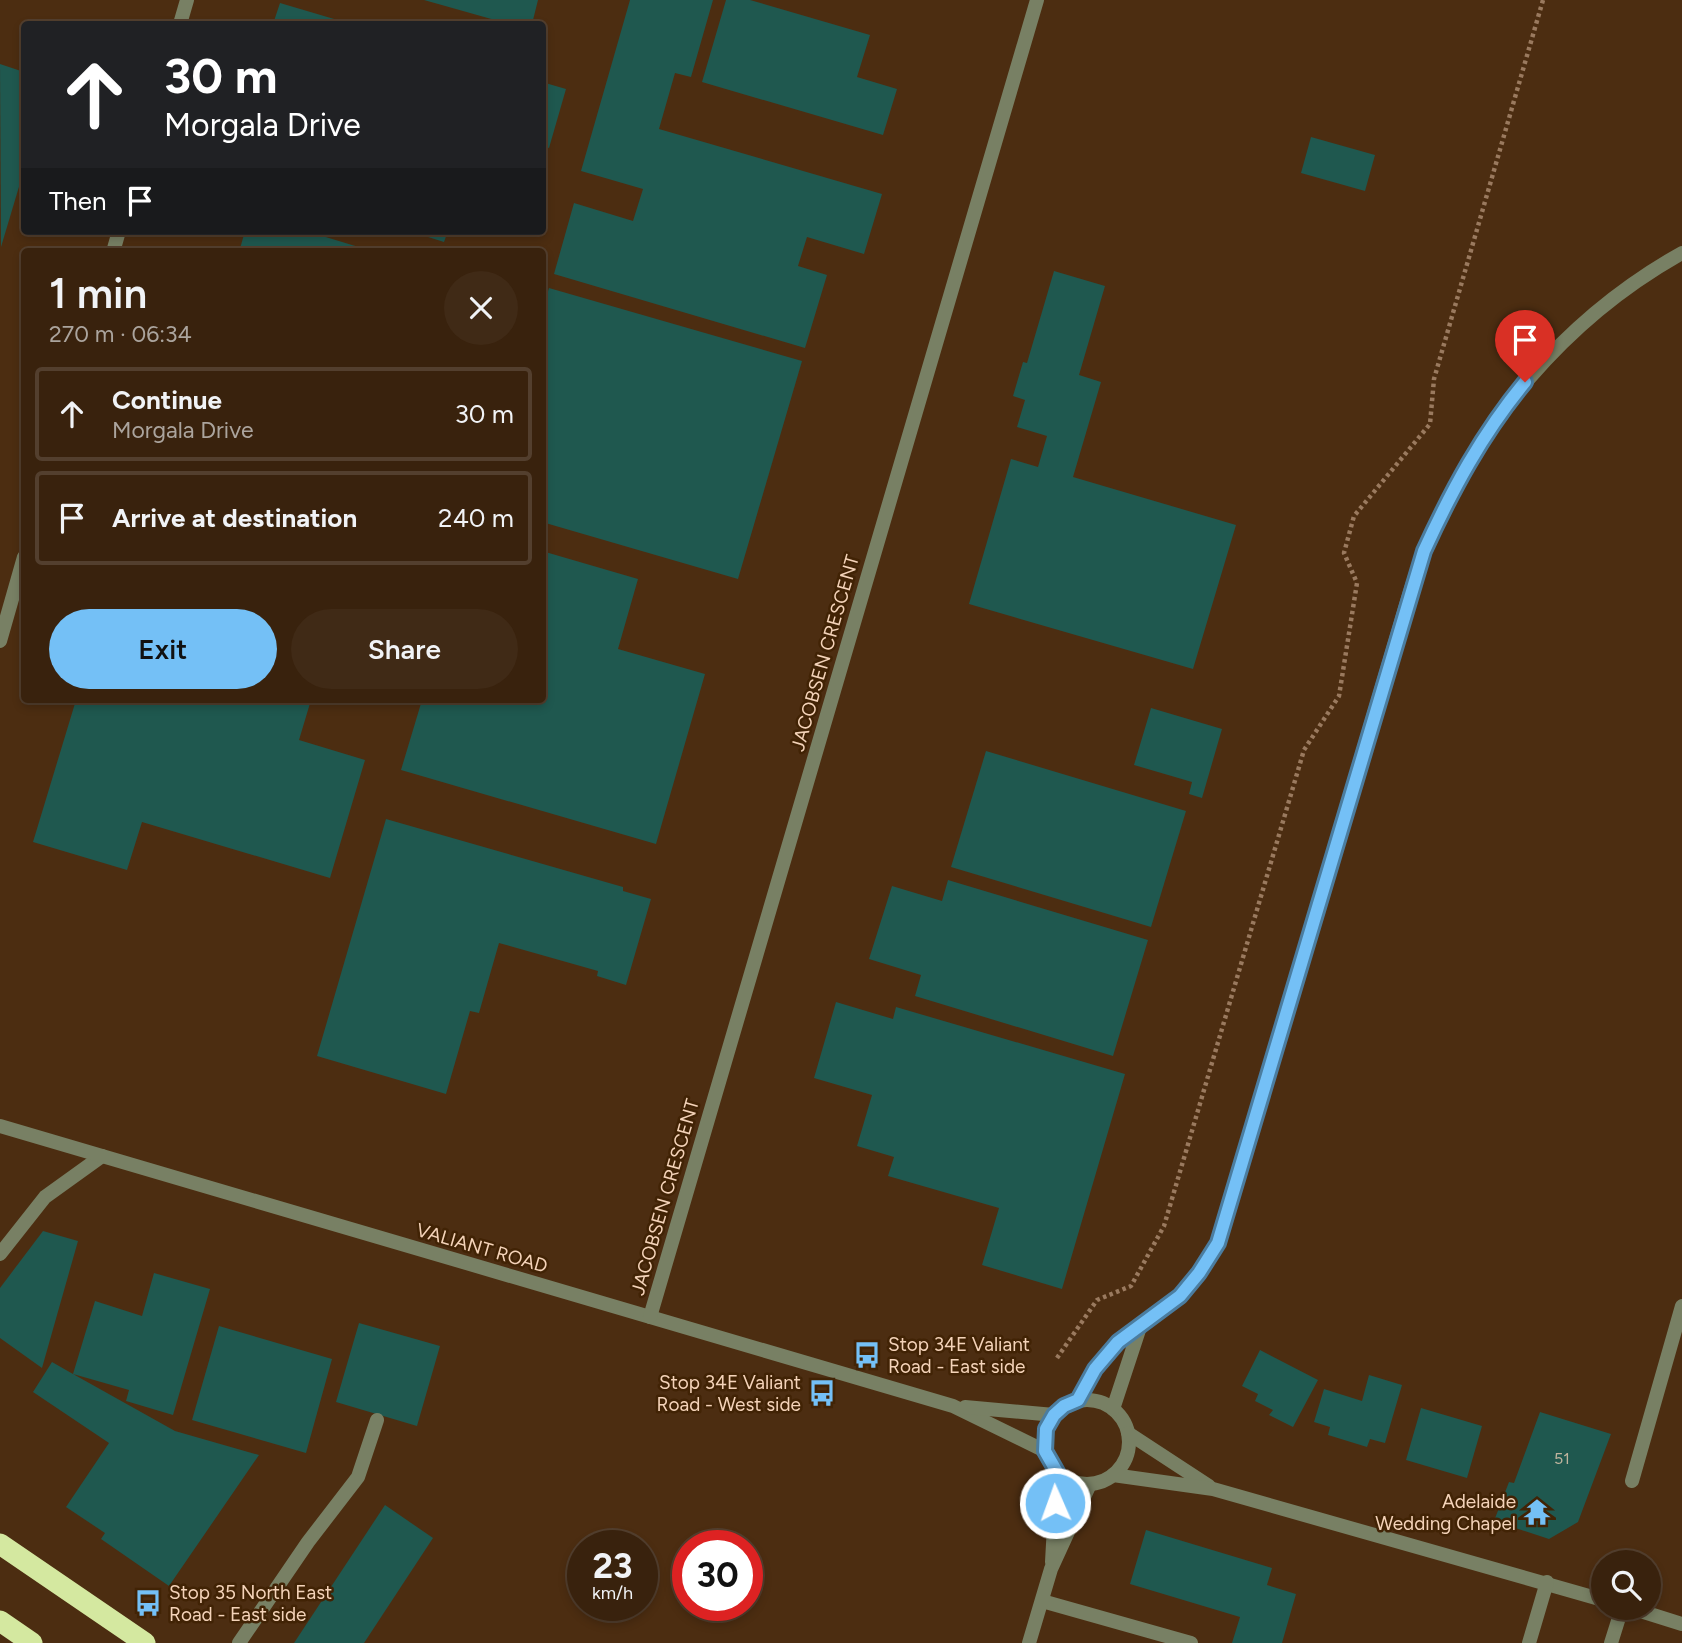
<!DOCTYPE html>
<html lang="en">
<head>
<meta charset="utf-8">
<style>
	:root { --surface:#39220d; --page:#402a16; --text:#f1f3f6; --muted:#aba49d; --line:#533f2e; --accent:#74c0f6 }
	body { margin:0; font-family:Figtree,sans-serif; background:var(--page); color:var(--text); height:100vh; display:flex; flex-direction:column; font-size:26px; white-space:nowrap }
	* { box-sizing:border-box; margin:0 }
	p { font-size:23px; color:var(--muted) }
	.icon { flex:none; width:38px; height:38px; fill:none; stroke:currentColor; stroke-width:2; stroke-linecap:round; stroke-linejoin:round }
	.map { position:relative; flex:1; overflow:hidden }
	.drawer { position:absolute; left:21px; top:248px; width:525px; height:455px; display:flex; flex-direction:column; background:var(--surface); border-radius:7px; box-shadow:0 4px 10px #0003,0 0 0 2px var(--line) }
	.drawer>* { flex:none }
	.guide { position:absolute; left:21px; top:21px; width:525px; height:214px; border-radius:7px; box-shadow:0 4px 10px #0003,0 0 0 2px var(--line); background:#202124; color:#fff; overflow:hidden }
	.tools { position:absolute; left:1591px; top:1550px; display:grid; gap:14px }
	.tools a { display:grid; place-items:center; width:70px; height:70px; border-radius:50%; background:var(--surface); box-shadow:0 4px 10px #0003,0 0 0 2px var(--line); font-size:35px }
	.speed { position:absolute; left:567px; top:1530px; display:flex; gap:14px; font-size:35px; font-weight:700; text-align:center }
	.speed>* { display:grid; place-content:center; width:91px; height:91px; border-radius:50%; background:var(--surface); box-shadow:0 4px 10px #0003,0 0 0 2px var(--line); line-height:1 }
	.speed small { font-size:18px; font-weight:400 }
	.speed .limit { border:10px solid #d22; background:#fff; color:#111 }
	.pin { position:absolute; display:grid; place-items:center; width:60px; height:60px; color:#fff; margin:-72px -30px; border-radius:50% 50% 50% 0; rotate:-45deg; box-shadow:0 0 7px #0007 }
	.pin .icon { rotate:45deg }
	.me { position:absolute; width:77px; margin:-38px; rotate:358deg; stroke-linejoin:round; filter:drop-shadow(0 0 5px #0008) }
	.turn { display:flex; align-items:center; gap:24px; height:147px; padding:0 28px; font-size:32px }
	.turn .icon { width:91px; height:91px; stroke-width:2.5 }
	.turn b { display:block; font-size:49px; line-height:60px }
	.then { display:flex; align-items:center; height:66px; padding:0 28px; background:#0003; gap:14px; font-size:26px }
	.round { display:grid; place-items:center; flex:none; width:74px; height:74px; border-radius:37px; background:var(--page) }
	.summary { display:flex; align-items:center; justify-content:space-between; height:119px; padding:0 28px }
	h1 { font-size:42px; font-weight:600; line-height:52px }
	.action { display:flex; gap:14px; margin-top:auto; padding:14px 28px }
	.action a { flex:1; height:80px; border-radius:42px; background:var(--accent); color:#111; font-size:28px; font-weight:600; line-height:80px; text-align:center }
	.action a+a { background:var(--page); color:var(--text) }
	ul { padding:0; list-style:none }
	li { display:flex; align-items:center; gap:21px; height:94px; margin:0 14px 10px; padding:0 14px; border:4px solid var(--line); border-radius:7px }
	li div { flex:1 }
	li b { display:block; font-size:26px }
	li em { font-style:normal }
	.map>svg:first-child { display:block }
	.building { fill:#1f584f }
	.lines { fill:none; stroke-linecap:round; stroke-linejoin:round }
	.path { stroke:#9a7a5f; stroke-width:4.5; stroke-dasharray:3.5 3.5; stroke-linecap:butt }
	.lane { stroke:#788064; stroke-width:14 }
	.street { stroke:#788064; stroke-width:14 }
	.highway { stroke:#d4e8a0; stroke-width:21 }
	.route-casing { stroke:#4b7da0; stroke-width:18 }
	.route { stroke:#74c0f6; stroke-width:12 }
	.labels { text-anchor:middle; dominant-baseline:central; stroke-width:5; stroke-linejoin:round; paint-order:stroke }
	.number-label { font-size:16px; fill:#bfb49e }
	.street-label { font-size:19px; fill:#f4d3b9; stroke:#412305 }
	.poi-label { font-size:19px; fill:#f4d3b9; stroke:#412305; text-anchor:start }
</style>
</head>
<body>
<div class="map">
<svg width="1682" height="1643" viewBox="0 0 1682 1643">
	<rect width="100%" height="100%" fill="#4c2d11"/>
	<g class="building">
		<polygon points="424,0 538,0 532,24 509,24"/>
		<polygon points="630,0 713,0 691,77 675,73 659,129 882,194 864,254 807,237 798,266 827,275 805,348 554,274 574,203 633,221 643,189 581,171"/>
		<polygon points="726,0 750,0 870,35 857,77 897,89 883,135 702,82"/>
		<polygon points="280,3 351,24 273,24"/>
		<polygon points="0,64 24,72 24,170 1,247"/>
		<polygon points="542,82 566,89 549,148 542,146"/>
		<polygon points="1311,137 1375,155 1365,191 1301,173"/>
		<polygon points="245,231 306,231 375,252 239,252"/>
		<polygon points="409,231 448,231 444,242"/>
		<polygon points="1054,271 1105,286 1079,375 1101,382 1073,477 1236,525 1193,669 969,604 1011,459 1038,467 1047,436 1017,427 1025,400 1013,396 1023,362 1027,363"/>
		<polygon points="549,288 802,361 738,579 542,522 542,310"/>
		<polygon points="542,551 638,579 618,649 705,674 656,844 401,770 422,700 542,700"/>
		<polygon points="76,700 311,700 299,740 365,760 330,878 142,822 127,870 33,842"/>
		<polygon points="1151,708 1222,729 1202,798 1189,794 1192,782 1134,765"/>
		<polygon points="986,751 1186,811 1151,927 951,867"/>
		<polygon points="386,819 623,887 623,891 651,899 626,985 597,976 598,971 499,943 479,1013 470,1011 446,1094 317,1056"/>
		<polygon points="948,880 1148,940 1113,1056 915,996 921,975 869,959 892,886 942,901"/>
		<polygon points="836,1002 893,1019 896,1007 1125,1074 1062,1289 982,1265 999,1208 888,1176 894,1157 857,1146 872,1095 814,1078"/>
		<polygon points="43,1231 78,1241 42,1368 0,1338 0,1288"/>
		<polygon points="154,1273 210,1289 173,1415 126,1401 129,1390 73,1374 175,1431 259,1455 169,1586 101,1539 105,1533 66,1507 109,1443 33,1392 52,1362 73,1374 95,1301 142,1316"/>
		<polygon points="359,1323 440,1346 417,1426 336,1402"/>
		<polygon points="219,1326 332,1359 306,1453 192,1420"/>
		<polygon points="1260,1350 1318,1380 1293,1427 1269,1415 1273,1410 1255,1401 1258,1394 1242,1386"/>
		<polygon points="1369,1375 1402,1385 1385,1443 1370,1439 1367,1447 1328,1435 1330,1427 1314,1422 1324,1389 1362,1401"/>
		<polygon points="1421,1408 1482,1426 1467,1478 1406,1460"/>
		<polygon points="1540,1412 1611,1434 1578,1522 1549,1539 1494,1521 1509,1482 1514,1483"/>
		<polygon points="385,1505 433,1538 364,1643 294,1643"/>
		<polygon points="1146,1530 1272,1568 1267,1585 1296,1594 1282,1643 1232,1643 1240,1617 1130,1584"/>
	</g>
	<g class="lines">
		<polyline class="path" points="1057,1358 1097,1300 1131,1286 1164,1226 1304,750 1339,696 1357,583 1344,553 1354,516 1430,424 1434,379 1543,0"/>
		<g class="lane">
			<polyline points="0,1254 45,1197 102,1156"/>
			<polyline points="1042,1601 1191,1643"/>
			<polyline points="239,1643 308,1542 358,1477 377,1420"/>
			<polyline points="1611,1643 1622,1608"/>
		</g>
		<g class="street">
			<polyline points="180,24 187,0"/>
			<polyline points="113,252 119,231"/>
			<polyline points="0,641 24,557"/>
			<polyline points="0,1126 953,1406 1045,1451"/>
			<polyline points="650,1317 1037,0"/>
			<path d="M1078 1400 1095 1369 1118 1341 1180 1296 1199 1273 1218 1243 1394 646C1404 614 1412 580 1425 549 1476 425 1564 319 1682 253"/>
			<circle cx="1087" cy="1442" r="42"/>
			<polyline points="965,1407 1054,1415"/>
			<polyline points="1113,1409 1140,1327"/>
			<polyline points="1128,1433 1209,1486"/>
			<polyline points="1113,1475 1213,1489 1603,1600"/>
			<polyline points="1632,1481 1682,1306"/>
			<polyline points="1052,1562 1057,1472"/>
			<polyline points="1631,1608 1682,1624"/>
			<polyline points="1029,1643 1051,1569 1090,1484"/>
			<polyline points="1529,1643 1547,1582"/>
		</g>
		<g class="highway">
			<polyline points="0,1544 145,1643"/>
			<polyline points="0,1621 32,1643"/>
		</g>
	</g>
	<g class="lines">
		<defs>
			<path id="route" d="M1055 1503 1057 1472 1045 1451 1046 1429 1054 1415 1064 1406 1078 1400 1095 1369 1118 1342 1180 1296 1199 1273 1218 1243 1424 551C1452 490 1482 434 1525 382"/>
		</defs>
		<use href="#route" class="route-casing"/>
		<use href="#route" class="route"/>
	</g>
	<defs>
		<symbol id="bus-bare" viewBox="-9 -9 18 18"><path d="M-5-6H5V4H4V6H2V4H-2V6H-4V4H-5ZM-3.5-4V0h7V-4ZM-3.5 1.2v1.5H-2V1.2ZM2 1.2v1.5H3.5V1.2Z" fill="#74c0f6" stroke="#412305" stroke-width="2.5" paint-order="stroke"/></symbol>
		<symbol id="temple-bare" viewBox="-9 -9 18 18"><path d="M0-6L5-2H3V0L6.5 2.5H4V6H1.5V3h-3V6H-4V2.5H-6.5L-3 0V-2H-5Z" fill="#74c0f6" stroke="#412305" stroke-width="2.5" paint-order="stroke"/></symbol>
	</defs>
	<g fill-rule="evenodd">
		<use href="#bus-bare" x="848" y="1336" width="38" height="38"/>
		<use href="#bus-bare" x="803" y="1374" width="38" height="38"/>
		<use href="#temple-bare" x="1518" y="1493" width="38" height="38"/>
		<use href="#bus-bare" x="129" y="1584" width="38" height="38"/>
	</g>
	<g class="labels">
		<g class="number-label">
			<text x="1562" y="1458">51</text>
		</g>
		<g class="street-label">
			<text transform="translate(825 653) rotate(-74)">JACOBSEN CRESCENT</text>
			<text transform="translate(665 1197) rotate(-74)">JACOBSEN CRESCENT</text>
			<text transform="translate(482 1248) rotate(16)">VALIANT ROAD</text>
		</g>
		<g class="poi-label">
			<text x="888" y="1344">Stop 34E Valiant<tspan x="888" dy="22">Road - East side</tspan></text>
			<text x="801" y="1382" text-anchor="end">Stop 34E Valiant<tspan x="801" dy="22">Road - West side</tspan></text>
			<text x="1516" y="1501" text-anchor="end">Adelaide<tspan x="1516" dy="22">Wedding Chapel</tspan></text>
			<text x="169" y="1592">Stop 35 North East<tspan x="169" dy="22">Road - East side</tspan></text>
		</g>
	</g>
</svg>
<div class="tools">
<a><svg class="icon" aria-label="search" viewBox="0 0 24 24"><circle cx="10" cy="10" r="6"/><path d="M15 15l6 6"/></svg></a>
</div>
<div class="speed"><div>23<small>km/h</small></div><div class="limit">30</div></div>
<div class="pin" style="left:1525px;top:382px;background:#d93025"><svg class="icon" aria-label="arrive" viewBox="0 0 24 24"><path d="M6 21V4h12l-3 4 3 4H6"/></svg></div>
<svg class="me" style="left:1055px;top:1503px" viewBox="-20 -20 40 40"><circle r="17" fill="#74c0f6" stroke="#fff" stroke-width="3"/><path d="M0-11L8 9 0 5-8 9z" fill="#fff"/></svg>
<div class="guide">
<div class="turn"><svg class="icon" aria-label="ahead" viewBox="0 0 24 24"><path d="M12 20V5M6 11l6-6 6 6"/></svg><div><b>30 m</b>Morgala Drive</div></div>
<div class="then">Then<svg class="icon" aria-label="arrive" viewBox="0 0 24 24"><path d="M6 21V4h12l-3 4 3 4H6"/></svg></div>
</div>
<section class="drawer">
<div class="summary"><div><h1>1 min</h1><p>270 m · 06:34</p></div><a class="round"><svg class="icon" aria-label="close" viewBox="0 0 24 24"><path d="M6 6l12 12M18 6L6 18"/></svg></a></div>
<ul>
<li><svg class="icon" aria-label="ahead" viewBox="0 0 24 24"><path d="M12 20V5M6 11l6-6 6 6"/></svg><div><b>Continue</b><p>Morgala Drive</p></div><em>30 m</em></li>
<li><svg class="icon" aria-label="arrive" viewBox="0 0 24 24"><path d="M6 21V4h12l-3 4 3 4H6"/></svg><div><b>Arrive at destination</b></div><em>240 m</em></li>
</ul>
<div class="action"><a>Exit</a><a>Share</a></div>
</section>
</div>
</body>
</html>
